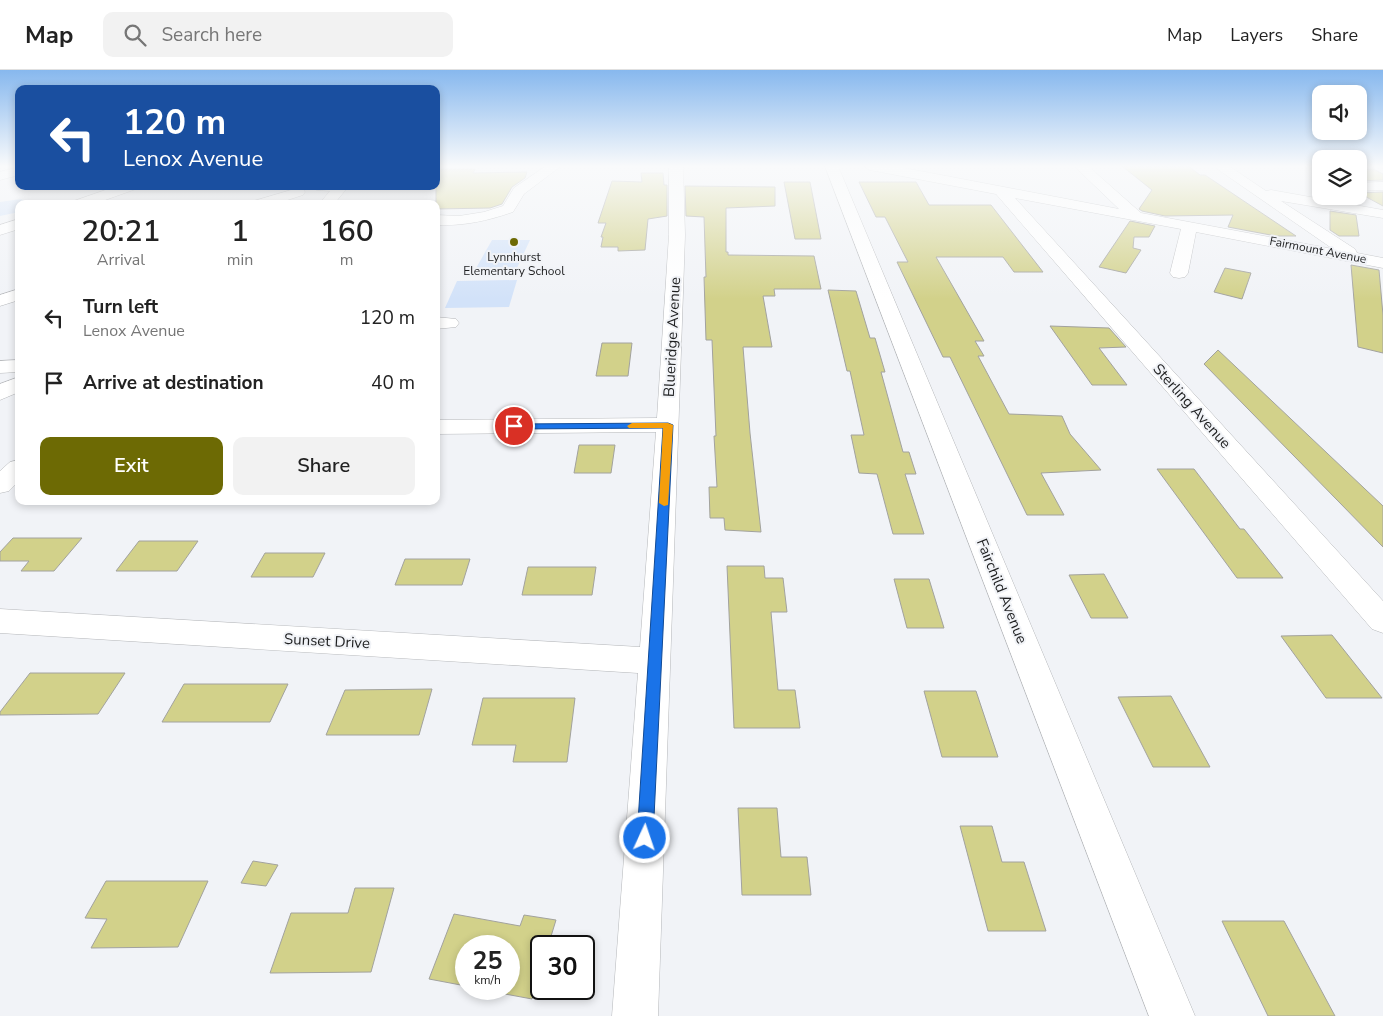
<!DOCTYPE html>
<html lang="en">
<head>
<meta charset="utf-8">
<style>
	:root { --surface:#fff; --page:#f2f2f2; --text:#222; --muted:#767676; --line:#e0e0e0; --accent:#6d6a04 }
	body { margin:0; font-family:"Nunito Sans",sans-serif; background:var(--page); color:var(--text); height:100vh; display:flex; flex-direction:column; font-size:19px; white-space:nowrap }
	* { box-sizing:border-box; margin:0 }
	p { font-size:16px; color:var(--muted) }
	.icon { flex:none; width:28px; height:28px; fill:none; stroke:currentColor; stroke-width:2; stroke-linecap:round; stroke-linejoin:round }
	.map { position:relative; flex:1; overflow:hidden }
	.side { position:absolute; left:15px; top:130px; width:425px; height:305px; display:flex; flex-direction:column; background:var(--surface); border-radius:10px; box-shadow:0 2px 8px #0003 }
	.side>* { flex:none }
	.top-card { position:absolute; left:15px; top:15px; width:425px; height:105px; border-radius:10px; box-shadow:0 2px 8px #0003; background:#1a4fa0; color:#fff; overflow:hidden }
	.buttons { position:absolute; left:1312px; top:15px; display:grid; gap:10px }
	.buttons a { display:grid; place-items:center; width:55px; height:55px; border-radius:10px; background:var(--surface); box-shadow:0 2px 8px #0003; font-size:25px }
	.speed { position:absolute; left:455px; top:865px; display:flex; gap:10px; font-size:25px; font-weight:700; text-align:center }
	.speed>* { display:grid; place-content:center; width:65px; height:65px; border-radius:50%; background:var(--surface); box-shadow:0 2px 8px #0003; line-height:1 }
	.speed small { font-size:12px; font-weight:400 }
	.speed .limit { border:2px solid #111; border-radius:8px; background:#fff; color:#111 }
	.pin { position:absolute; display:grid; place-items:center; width:42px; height:42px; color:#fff; margin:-21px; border:2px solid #fff; border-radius:50%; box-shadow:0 1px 5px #0007 }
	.me { position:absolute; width:55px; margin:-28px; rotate:3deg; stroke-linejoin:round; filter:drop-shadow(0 0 4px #0008) }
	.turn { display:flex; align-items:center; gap:18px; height:105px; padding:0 25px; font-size:22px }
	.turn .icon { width:65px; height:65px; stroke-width:2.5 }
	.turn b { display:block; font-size:35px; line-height:42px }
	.eta { display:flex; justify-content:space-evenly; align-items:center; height:85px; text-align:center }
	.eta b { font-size:30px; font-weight:600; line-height:35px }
	.primary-button { display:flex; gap:10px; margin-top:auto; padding:10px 25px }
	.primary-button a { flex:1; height:58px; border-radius:10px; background:var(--accent); color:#fff; font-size:20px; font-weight:600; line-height:58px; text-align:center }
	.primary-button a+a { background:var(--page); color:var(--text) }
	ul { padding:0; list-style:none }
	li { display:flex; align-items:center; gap:15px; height:65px; padding:0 25px }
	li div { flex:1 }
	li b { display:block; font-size:19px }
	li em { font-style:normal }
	header { display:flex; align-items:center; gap:30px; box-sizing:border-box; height:70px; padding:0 25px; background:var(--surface); border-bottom:1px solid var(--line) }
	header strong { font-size:24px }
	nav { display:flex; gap:28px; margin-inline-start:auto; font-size:18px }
	.search { width:350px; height:45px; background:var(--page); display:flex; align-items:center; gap:12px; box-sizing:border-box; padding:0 18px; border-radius:10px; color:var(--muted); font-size:19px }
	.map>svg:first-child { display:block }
	.green { fill:#d2e2f9 }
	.building { fill:#d2d18a; stroke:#a2a29e }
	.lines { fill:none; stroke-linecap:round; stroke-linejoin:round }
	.minor-casing { stroke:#b5b7ba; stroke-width:1 }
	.minor { fill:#fff; fill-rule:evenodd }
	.route { fill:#1a73e8; stroke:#114b97 }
	.slow { fill:#f59e0b }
	.poi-dot { fill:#6d6a04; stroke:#f1f3f7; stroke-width:2 }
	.labels { text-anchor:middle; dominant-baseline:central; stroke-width:4; stroke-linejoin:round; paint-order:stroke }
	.far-street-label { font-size:12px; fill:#1e1f20; stroke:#f1f3f7 }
	.far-poi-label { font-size:12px; fill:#1e1f20; stroke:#f1f3f7 }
	.street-label { font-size:15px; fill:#1e1f20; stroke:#f1f3f7 }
</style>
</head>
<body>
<header>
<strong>Map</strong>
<div class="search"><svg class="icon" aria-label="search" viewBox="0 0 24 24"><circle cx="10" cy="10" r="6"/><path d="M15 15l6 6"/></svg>Search here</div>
<nav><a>Map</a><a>Layers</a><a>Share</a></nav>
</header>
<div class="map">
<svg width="1383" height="946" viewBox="0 0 1383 946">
	<rect width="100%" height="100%" fill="#f1f3f7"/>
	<g class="green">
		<polygon points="21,129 30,134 19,134 19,142 0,146 0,132"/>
		<polygon points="492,170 530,170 516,200 475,200"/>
		<polygon points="517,210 509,237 445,238 457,211"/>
	</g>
	<g class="building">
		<polygon points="1122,96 1188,96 1200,105 1205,105 1296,166 1276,166 1228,157 1233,145 1165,146 1142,141 1139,139 1152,120"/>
		<polygon points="436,99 475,99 473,103 527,102 525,108 512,117 502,134 490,138 436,139"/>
		<polygon points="1373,99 1383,104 1383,110 1359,111 1359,100"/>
		<polygon points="641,103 663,103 664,115 667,115 667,146 648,149 645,180 618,181 618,177 601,177 603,167 601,167 606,153 598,153 612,111 642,112"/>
		<polygon points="784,112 810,112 821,169 795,169"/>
		<polygon points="859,112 916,112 929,135 991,135 1043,202 1014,202 1003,187 936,187 984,271 975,271 984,286 978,286 1009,344 1062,346 1070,364 1101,400 1041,403 1064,445 1027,445 950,287 943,287 897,192 908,192 885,147 876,147"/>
		<polygon points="685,116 775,117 775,136 726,138 726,182 728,182 728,185 814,186 821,219 774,219 775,226 763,226 772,277 743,277 750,363 761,462 725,460 724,448 710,448 709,417 717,417 714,366 716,366 712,270 706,270 704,207 706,207 704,147 686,146"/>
		<polygon points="1383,122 1383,136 1359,123"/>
		<polygon points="1329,126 1354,126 1355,133 1329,129"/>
		<polygon points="1330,141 1356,145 1359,166 1339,166 1330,160"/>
		<polygon points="1130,151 1155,156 1149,167 1134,167 1133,178 1141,180 1126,203 1099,197"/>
		<polygon points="1351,195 1379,200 1383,245 1383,283 1358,277"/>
		<polygon points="1225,198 1251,203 1242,229 1214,222"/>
		<polygon points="828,220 856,221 870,268 875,268 885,302 881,302 903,382 909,382 916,404 905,404 924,464 893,464 877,404 859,403 851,365 864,365 850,301 847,301"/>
		<polygon points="1050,256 1109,258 1126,277 1099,278 1127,315 1092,315"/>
		<polygon points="602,273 632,273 628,306 596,306"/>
		<polygon points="1218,280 1383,436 1383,477 1204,294"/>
		<polygon points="579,375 615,375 611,403 574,403"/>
		<polygon points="1157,399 1194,399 1240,459 1244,459 1283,508 1237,508"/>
		<polygon points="13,468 82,468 54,501 21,501 29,491 0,491 0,482"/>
		<polygon points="139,471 198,471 177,501 116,501"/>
		<polygon points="265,483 325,483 313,507 251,507"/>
		<polygon points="405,489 470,489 462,515 395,515"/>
		<polygon points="727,496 764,496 765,508 783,508 787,542 771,542 778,620 795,620 800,658 734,658"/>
		<polygon points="528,497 596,497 592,525 522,525"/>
		<polygon points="1104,504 1128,548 1091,548 1069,505"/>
		<polygon points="894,509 929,509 944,558 907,558"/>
		<polygon points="1332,565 1382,628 1326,628 1281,566"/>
		<polygon points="30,603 125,603 98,644 0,645 0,642"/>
		<polygon points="184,614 288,614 270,652 162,652"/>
		<polygon points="432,619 419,665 326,665 345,620"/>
		<polygon points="924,621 976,621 998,687 942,687"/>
		<polygon points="1171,626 1210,697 1153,697 1118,627"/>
		<polygon points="483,628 575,628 567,692 513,692 516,675 472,675"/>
		<polygon points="738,738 777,738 781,787 807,787 811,825 742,825"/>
		<polygon points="960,756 992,756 1002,792 1024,792 1046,861 988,861"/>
		<polygon points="253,791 278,795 266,816 241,813"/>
		<polygon points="106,811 208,811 178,877 91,878 107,849 85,848"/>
		<polygon points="355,818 394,818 371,902 270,903 291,843 348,843"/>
		<polygon points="454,844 520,856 524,845 556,850 548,876 541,876 541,899 532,929 478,919 509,919 509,876 466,876 466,916 429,909"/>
		<polygon points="1222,851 1284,851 1335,946 1268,946"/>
	</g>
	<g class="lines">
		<defs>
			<g id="minor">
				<path d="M546 96H561L524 124 513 142C487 151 464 156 436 155V145L459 146 484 142 503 136 514 118Z"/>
				<polygon points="669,96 683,96 685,165 658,946 612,946 638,603 0,563 0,539 640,577 656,362 436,364 436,350 657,348 669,165"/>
				<polygon points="825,96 838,96 1195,946 1149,946"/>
				<polygon points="864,96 894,96 1119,139 1074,96 1088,96 1141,143 1333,179 1213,96 1229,96 1266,121 1271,120 1383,140 1383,148 1281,131 1355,179 1357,183 1383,188 1383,198 1196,162 1188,203 1185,207 1179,208 1173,207 1170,203 1181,159 1015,128 1383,531 1383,563 1372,559 996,124 870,100"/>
				<polygon points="19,97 19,105 0,110 0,102"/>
				<polygon points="1383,112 1383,120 1359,121 1359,113"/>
				<polygon points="117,116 138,116 136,119 94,134 72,134 74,131"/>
				<polygon points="310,116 347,116 348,117 334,134 319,134 330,121 317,120"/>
				<polygon points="298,118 303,119 305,122 303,125 275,134 252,134 254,131"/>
				<polygon points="19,149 19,159 0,165 0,155"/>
				<polygon points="19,219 19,230 0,236 0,225"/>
				<polygon points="436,247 456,249 459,253 456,257 436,259"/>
				<polygon points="19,290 19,302 0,303 0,291"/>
				<polygon points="19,307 19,322 0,330 0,314"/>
				<polygon points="19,390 19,411 9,421 0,423 0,401 10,392"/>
			</g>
		</defs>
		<use href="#minor" class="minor-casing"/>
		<use href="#minor" class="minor"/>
	</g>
	<linearGradient id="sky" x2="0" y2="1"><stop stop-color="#87b8ee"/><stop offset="0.42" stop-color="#f9fafb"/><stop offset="1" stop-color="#f9fafb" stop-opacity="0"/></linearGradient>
	<rect width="1383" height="229" fill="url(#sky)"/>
	<polygon class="route" points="668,353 673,355 653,768 650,774 645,776 639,774 637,768 663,358 514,359 509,356 514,354"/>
	<polygon class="slow" points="632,353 668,353 673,355 668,435 664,436 659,433 663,358 629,358 627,356"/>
	<circle class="poi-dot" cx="514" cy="172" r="5"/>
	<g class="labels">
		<g class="far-street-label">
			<text transform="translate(1318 180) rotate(11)">Fairmount Avenue</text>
		</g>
		<g class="far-poi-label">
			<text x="514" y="187">Lynnhurst<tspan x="514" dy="14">Elementary School</tspan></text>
		</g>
		<g class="street-label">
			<text transform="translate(672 267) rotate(-87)">Blueridge Avenue</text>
			<text transform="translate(1192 336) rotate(48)">Sterling Avenue</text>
			<text transform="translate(1002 521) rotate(68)">Fairchild Avenue</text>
			<text transform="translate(327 571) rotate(3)">Sunset Drive</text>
		</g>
	</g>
</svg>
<div class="buttons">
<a><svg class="icon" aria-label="sound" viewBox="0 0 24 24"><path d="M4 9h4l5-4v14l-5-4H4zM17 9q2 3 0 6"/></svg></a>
<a><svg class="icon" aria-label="layers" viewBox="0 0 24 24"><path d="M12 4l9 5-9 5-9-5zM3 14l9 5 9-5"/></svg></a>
</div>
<div class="speed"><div>25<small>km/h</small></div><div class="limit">30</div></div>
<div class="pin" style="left:514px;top:356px;background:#d93025"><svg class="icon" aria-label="arrive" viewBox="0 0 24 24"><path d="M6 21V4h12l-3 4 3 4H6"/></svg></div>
<svg class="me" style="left:645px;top:768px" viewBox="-20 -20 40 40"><circle r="17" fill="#1a73e8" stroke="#fff" stroke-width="3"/><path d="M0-11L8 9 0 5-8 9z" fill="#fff"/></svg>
<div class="top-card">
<div class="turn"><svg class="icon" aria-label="left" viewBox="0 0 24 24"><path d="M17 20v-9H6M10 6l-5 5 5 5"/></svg><div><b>120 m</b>Lenox Avenue</div></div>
</div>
<section class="side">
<div class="eta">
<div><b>20:21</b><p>Arrival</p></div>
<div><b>1</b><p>min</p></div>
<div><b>160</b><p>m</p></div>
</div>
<ul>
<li><svg class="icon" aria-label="left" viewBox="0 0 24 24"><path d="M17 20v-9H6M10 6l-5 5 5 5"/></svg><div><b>Turn left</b><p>Lenox Avenue</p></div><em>120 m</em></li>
<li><svg class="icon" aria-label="arrive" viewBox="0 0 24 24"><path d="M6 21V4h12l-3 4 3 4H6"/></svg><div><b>Arrive at destination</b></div><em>40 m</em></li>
</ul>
<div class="primary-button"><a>Exit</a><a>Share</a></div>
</section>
</div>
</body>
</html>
